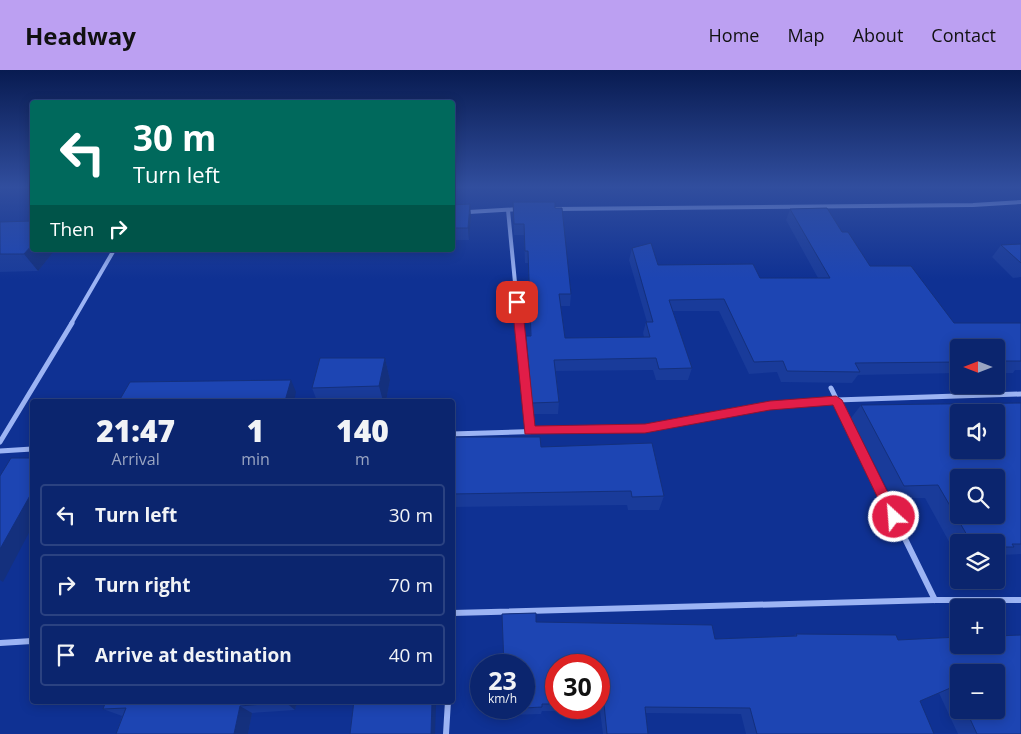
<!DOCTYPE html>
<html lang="en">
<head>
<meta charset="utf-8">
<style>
	:root { --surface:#0b256e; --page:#142d73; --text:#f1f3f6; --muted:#9aa5c2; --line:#2b4281; --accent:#bca0f2 }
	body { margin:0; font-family:"Open Sans",sans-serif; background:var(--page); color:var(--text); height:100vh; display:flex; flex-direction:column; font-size:19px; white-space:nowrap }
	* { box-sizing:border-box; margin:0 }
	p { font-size:16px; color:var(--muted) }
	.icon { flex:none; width:28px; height:28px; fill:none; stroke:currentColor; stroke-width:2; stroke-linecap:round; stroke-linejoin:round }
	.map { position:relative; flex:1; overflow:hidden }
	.panel { position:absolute; left:30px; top:329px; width:425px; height:305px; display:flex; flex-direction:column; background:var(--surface); border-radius:5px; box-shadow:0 2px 12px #0003,0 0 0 1px var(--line) }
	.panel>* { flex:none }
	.guide { position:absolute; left:30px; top:30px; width:425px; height:152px; border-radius:5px; box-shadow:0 2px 12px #0003,0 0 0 1px var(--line); background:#00695c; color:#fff; overflow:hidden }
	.needle { width:32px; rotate:270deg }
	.tools { position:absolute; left:950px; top:269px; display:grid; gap:10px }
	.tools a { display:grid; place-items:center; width:55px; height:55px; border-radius:5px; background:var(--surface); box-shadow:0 2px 12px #0003,0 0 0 1px var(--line); font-size:25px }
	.speed { position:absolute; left:470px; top:584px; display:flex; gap:10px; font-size:25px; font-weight:700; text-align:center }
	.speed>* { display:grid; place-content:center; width:65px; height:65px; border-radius:50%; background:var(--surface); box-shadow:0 2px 12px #0003,0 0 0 1px var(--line); line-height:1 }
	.speed small { font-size:12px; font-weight:400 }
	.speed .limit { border:8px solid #d22; background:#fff; color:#111 }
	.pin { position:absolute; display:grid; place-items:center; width:42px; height:42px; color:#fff; margin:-21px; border-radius:10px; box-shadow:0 2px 8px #0006 }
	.me { position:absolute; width:55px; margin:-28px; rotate:334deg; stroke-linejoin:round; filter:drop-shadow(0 0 4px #0008) }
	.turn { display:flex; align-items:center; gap:18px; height:105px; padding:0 20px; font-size:22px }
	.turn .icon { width:65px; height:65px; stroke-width:2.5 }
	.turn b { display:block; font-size:35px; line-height:42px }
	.then { display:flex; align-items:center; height:48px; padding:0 20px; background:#0003; gap:10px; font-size:19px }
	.eta { display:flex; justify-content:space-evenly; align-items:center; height:85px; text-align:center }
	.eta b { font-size:30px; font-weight:800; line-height:35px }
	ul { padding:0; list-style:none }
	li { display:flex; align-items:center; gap:15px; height:62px; margin:0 10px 8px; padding:0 10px; border:2px solid var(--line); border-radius:5px }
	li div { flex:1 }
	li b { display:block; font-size:19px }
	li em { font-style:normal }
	header { display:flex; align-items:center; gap:30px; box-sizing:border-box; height:70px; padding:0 25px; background:var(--accent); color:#111 }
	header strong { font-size:24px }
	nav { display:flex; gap:28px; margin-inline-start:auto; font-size:18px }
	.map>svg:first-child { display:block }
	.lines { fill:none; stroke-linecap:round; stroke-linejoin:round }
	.street-far2 { stroke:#9cb4f4; stroke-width:4 }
	.street-far1 { stroke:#9cb4f4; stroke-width:5 }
	.street { stroke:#9cb4f4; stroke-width:6 }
	.wall { fill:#193b9a; fill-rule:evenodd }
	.shaded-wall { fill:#14307d }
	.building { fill:#1d45b3; stroke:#14307d; fill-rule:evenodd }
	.route { fill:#e11d48; stroke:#92132f }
</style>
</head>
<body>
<header>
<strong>Headway</strong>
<nav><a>Home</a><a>Map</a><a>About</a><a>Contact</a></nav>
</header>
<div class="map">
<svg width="1021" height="664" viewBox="0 0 1021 664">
	<rect width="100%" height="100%" fill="#0f3193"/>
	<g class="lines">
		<g class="street-far2">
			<polyline points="555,139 973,135 1021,132"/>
			<polyline points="508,140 519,254"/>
			<polyline points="452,143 519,139"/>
			<polyline points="71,254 114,180"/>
		</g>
		<g class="street-far1">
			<polyline points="519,253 529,361"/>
			<polyline points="831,318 887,433"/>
			<polyline points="452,364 645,358 770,336 836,330 1021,324"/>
			<polyline points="0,372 72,253"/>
			<polyline points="0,381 32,379"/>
		</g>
		<g class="street">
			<polyline points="887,432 935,530"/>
			<polyline points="452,543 935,530 1021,530"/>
			<polyline points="0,573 32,571"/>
			<polyline points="446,664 448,631"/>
		</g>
	</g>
	<g class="wall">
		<polygon points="513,132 555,138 571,224 570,236 561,236 565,268 644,267 643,263 646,252 647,252 629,190 632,178 658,195 760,208 818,208 786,150 790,139 842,162 870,196 954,253 1021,253 1021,300 1015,300 1013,303 996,303 996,278 959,278 959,303 858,305 852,313 781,312 777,302 749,304 719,241 673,241 692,298 688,310 656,310 653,300 556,301 559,332 558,344 532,344 526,277 526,266 530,266 528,193 525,193 524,165 514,165"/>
		<polygon points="452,135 471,146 469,170 452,170"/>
		<polygon points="0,152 32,180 55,180 38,201 0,202"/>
		<polygon points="1021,174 1021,207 1013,208 992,187 1001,175"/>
		<polygon points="385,288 390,310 386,331 317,331 312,318"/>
		<polygon points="1021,333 1021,484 1001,485 996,488 996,472 959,472 959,488 958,488 925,428 892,428 851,348 861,335"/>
		<polygon points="452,367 541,377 664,426 659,440 628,440 627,435 452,437"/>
		<path d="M536 543V552L712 555 715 569 794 566 796 564 896 565 898 570 959 567V575H996V566L1021 565V664H958L939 623 920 631 934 664H746L741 644 645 643 648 664H603L600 641H542L541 644 506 645V638H524V595H504L502 544ZM556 595H599V638H556ZM959 602H996V640H959Z"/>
		<polygon points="297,631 295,640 252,643 248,664 116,664 122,646 103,639"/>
	</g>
	<g class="shaded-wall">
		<polygon points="470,134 471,146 469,170 468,158"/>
		<polygon points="32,175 32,180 55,180 38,201 24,184"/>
		<polygon points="385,288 390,310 386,331 383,331 379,316"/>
		<polygon points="291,310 296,322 294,331 285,331"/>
		<polygon points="32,422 32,457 3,512 0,510 0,479"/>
		<polygon points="286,631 297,631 295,640 285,632"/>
		<polygon points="432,631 434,631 436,635 435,664 431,664"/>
		<polygon points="240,636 252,643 248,664 234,664"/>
	</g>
	<g class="building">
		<polygon points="513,132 555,132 555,138 562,138 571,224 559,224 565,268 650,267 646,252 653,252 632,178 651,173 658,195 753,194 760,208 830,208 790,139 827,138 842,162 848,162 870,196 911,196 954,253 1021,253 1021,291 996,291 996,278 959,278 959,292 855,293 860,302 787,301 783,291 754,292 724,229 669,230 692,298 659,299 656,288 554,290 559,332 532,333 526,266 531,266 528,181 525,181 524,154 514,154"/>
		<polygon points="470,134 468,158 452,158 452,135"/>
		<polygon points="32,151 32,175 24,184 0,184 0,152"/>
		<polygon points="1021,174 1021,193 1001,175"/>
		<polygon points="320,288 385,288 379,316 312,318"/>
		<polygon points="291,310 285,331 119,331 130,312"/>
		<path d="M1021 333V474H1012L1014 477H996V472H971L938 415 904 416 861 335ZM959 342H996V380H959ZM959 408H996V445H959Z"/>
		<polygon points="452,367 540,367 541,377 652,373 664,426 632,427 631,421 452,424"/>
		<polygon points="11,388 32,388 32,422 0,479 0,406"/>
		<polygon points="536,543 536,552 712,555 715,569 797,566 796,564 896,565 898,570 959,567 959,575 996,575 996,566 1021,565 1021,664 977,664 966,640 996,640 996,602 959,602 959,625 955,616 920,631 934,664 757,664 750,638 645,637 648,664 607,664 604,634 599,634 599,595 556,595 556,634 542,634 542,637 506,639 506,638 524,638 524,595 504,595 502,544"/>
		<polygon points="106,631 286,631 285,632 240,636 234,664 116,664 126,638 103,639"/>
		<polygon points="354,631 432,631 431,664 350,664"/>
	</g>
	<linearGradient id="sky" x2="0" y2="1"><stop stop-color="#081b51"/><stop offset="0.56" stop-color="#314e9e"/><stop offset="1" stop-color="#314e9e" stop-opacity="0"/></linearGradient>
	<rect width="1021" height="209" fill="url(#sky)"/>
	<polygon class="route" points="517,229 522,232 535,356 645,354 770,331 836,326 842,330 898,443 900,447 898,451 894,453 889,451 833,335 770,340 645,363 525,364 512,232"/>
</svg>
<div class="tools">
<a><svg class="needle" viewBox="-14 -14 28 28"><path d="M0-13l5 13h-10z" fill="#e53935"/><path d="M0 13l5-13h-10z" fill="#9aa5c2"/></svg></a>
<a><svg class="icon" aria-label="sound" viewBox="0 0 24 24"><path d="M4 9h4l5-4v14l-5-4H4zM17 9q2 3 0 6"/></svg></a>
<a><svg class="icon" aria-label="search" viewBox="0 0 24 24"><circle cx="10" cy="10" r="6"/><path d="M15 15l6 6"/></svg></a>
<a><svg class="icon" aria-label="layers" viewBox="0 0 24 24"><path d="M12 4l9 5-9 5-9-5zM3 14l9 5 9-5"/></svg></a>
<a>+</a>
<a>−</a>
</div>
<div class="speed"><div>23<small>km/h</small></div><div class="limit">30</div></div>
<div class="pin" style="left:517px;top:232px;background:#d93025"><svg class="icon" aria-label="arrive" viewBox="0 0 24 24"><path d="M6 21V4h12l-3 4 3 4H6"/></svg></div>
<svg class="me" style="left:894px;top:447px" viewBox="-20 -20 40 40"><circle r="17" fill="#e11d48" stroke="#fff" stroke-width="3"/><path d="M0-11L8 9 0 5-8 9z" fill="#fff"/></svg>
<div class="guide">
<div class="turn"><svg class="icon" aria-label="left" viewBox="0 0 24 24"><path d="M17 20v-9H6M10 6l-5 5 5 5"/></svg><div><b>30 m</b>Turn left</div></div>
<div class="then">Then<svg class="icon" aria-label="right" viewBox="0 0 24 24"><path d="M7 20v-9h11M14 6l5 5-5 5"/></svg></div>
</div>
<section class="panel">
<div class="eta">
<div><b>21:47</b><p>Arrival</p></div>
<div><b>1</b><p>min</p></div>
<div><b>140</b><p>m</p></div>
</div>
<ul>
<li><svg class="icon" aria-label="left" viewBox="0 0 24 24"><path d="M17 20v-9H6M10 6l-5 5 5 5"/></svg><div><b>Turn left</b></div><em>30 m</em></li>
<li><svg class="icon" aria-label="right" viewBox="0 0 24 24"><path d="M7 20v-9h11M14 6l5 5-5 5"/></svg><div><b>Turn right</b></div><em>70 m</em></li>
<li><svg class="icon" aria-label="arrive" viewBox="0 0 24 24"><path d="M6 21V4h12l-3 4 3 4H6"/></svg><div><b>Arrive at destination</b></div><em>40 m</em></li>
</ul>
</section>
</div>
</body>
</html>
